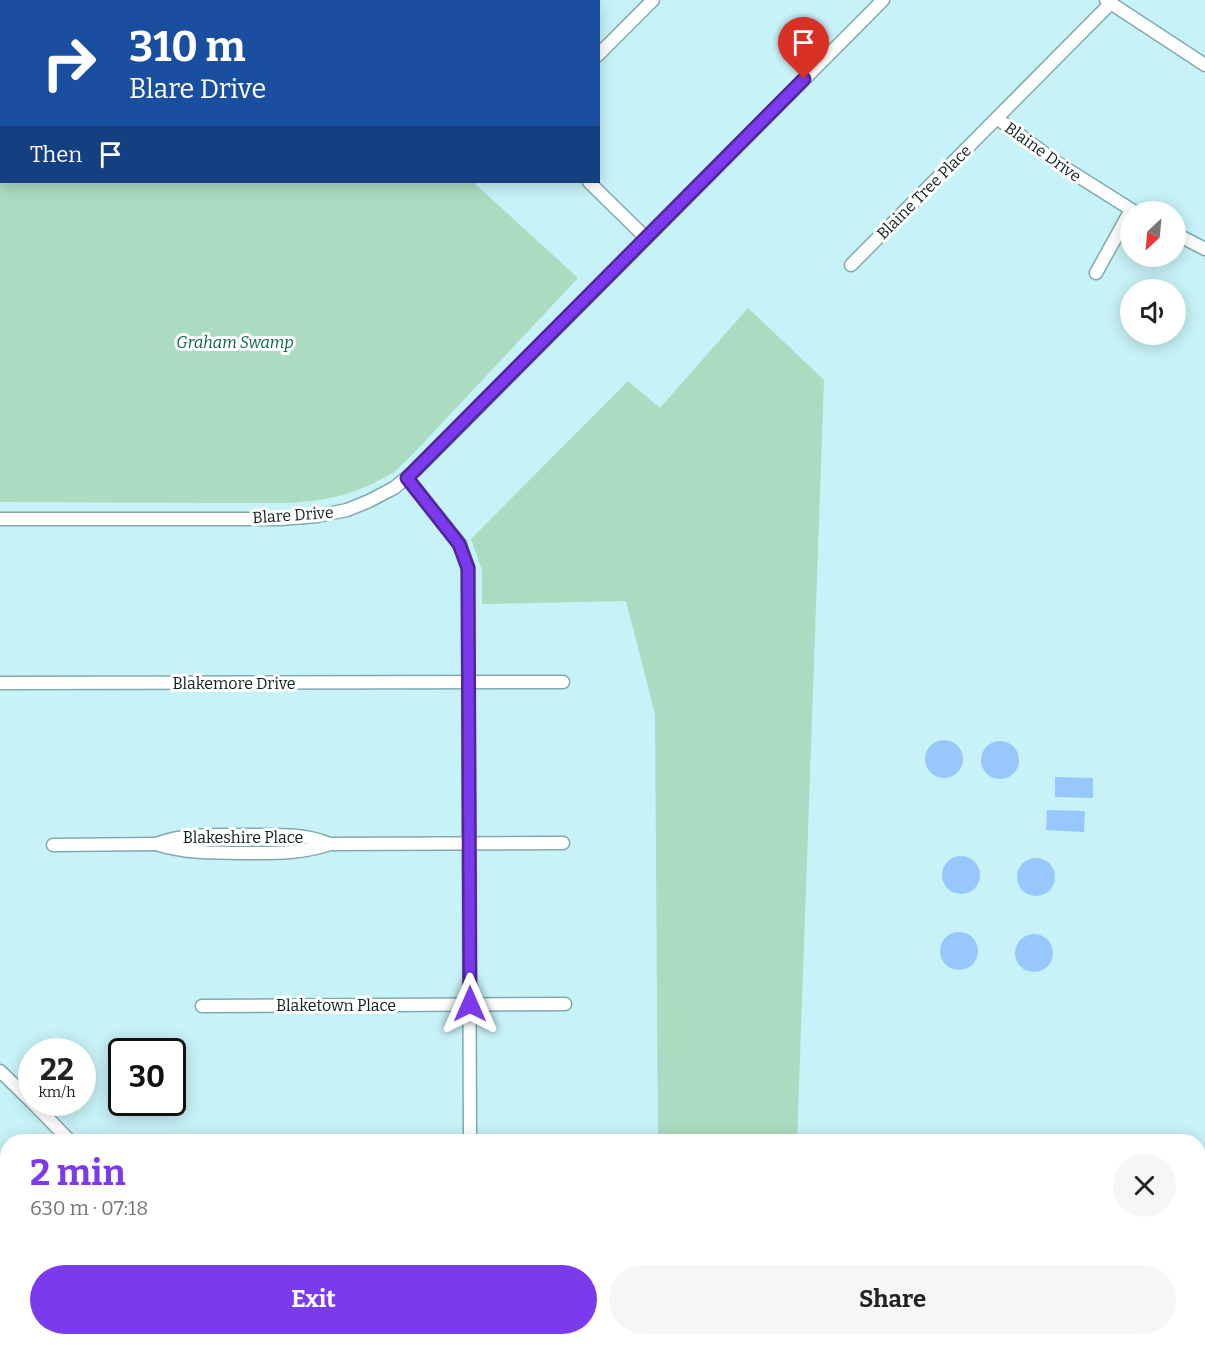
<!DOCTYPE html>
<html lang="en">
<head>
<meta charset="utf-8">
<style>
	:root { --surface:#fff; --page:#f6f6f6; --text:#222; --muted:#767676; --accent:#7c3aed }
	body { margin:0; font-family:Bitter,serif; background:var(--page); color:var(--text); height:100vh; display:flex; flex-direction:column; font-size:22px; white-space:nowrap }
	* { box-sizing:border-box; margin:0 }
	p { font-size:20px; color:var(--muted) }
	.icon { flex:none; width:33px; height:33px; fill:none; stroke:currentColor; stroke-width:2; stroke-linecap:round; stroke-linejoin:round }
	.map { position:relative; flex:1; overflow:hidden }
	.panel { position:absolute; left:0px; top:1134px; width:1206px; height:212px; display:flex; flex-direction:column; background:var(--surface); border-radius:24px 24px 0 0; box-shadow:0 3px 15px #0003 }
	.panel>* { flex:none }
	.guide { position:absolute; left:0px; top:0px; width:600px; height:183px; box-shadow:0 3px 15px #0003; background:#1a4fa0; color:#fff; overflow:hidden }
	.needle { width:39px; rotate:206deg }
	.buttons { position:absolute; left:1120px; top:201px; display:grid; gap:12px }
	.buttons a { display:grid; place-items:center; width:66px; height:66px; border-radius:50%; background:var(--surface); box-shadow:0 3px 15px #0003; font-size:30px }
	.speed { position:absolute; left:18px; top:1038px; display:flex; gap:12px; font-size:30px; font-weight:700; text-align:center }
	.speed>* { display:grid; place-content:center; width:78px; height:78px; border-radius:50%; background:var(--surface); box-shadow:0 3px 15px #0003; line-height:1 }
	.speed small { font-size:15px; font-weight:400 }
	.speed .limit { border:3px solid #111; border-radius:9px; background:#fff; color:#111 }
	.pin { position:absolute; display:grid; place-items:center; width:51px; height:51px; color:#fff; margin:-62px -26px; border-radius:50% 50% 50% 0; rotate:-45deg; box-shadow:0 0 6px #0007 }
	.pin .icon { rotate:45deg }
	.me { position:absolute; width:66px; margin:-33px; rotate:0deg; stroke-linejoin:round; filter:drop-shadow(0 0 4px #0008) }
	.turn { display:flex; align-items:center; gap:21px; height:126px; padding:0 30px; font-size:27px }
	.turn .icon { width:78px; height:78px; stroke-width:2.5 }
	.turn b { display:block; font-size:42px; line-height:51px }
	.then { display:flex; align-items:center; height:57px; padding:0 30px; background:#0003; gap:12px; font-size:22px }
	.round { display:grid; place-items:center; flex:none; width:63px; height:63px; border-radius:32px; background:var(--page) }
	.summary { display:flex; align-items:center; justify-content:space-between; height:102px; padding:0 30px }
	h1 { font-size:36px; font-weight:700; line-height:45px; color:var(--accent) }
	.button { display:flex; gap:12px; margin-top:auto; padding:12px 30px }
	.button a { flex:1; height:69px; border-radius:36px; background:var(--accent); color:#fff; font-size:24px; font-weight:700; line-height:69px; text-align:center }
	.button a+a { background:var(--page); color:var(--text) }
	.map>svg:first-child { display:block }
	.green { fill:#abdbc0 }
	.water { fill:#97c7fd }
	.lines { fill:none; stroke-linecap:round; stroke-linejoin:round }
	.street-casing { stroke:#81aaaf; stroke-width:15 }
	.street { stroke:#fff; stroke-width:12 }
	.route-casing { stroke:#51269a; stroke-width:15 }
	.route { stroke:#7c3aed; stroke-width:10 }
	.labels { text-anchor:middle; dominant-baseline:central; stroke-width:6; stroke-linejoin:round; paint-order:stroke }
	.street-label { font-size:16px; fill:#0e1f21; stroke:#fff }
	.park-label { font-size:16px; font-style:italic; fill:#0b6442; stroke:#fff }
</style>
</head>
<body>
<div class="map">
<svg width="1205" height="1345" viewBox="0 0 1205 1345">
	<rect width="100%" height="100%" fill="#c7f2f7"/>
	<g class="green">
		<polygon points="0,0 276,1 2,2 2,182 473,182 578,278 411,456 393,473 370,485 344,495 319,500 290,503 0,502"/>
		<polygon points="748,308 824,380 797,1141 658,1141 655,714 626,601 482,604 482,570 471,539 628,381 660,408"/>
		<polygon points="1198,1184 1205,1184 1205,1250 1199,1250"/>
	</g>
	<g class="water">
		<circle cx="944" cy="759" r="19"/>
		<circle cx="1000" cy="760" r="19"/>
		<polygon points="1055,777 1093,778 1093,798 1055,797"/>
		<polygon points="1047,810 1085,811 1084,832 1046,830"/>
		<circle cx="961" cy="875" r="19"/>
		<circle cx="1036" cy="877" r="19"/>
		<circle cx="959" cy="951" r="19"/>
		<circle cx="1034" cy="953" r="19"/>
	</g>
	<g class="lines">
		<defs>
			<g id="street">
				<polyline points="407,0 408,2"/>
				<polyline points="1106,0 1205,65"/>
				<polyline points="598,55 653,0"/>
				<polyline points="998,119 1059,164 1135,212"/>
				<polyline points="589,182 646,238"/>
				<polyline points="1176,234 1205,249"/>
				<polyline points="851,265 1110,4"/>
				<polyline points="1096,273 1131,210"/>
				<polyline points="407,478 460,544 468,568 470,1142"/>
				<polyline points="0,519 281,519 317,516 347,510 369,501 394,488 417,469 883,0"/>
				<polyline points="0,683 563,682"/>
				<path d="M330 844C303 833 276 835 248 835 216 835 186 833 156 844 185 853 213 853 243 853 273 853 301 854 330 844L563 843"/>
				<polyline points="53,845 156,844"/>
				<polyline points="202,1006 565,1004"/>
				<polyline points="0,1071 32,1102"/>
				<polyline points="32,1102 71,1142"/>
				<polyline points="0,1298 8,1303"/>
				<polyline points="1198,1328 1205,1328"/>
				<polyline points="783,1338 783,1345"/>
			</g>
		</defs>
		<use href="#street" class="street-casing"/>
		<use href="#street" class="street"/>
	</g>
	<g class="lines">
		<defs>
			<polyline id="route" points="470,1004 468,568 459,544 407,478 804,79"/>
		</defs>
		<use href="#route" class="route-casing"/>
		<use href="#route" class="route"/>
	</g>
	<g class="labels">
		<g class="street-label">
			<text transform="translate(1043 152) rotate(36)">Blaine Drive</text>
			<text transform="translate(924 192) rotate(-45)">Blaine Tree Place</text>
			<text transform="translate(293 515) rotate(-4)">Blare Drive</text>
			<text x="234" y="683">Blakemore Drive</text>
			<text x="243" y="837">Blakeshire Place</text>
			<text x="336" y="1005">Blaketown Place</text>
		</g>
		<g class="park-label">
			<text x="235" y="342">Graham Swamp</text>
		</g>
	</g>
</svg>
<div class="buttons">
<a><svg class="needle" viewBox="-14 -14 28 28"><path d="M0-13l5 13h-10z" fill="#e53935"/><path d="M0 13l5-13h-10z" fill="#767676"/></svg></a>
<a><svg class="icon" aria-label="sound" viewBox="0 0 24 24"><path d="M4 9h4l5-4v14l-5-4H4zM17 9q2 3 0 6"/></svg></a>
</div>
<div class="speed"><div>22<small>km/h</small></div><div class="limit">30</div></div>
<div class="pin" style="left:804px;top:79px;background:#d93025"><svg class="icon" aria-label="arrive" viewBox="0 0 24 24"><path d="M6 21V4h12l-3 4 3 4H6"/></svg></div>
<svg class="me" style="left:470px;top:1004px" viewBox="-20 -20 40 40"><path d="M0-17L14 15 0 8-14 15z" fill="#7c3aed" stroke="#fff" stroke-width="4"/></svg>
<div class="guide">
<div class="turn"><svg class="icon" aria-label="right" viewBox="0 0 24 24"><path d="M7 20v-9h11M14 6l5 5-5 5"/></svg><div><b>310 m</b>Blare Drive</div></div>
<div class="then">Then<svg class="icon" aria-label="arrive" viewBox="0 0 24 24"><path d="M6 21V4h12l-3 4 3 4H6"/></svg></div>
</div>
<section class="panel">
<div class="summary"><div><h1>2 min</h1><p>630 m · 07:18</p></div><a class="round"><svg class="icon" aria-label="close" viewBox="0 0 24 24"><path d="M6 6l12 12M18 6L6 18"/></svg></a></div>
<div class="button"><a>Exit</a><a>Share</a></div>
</section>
</div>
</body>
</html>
